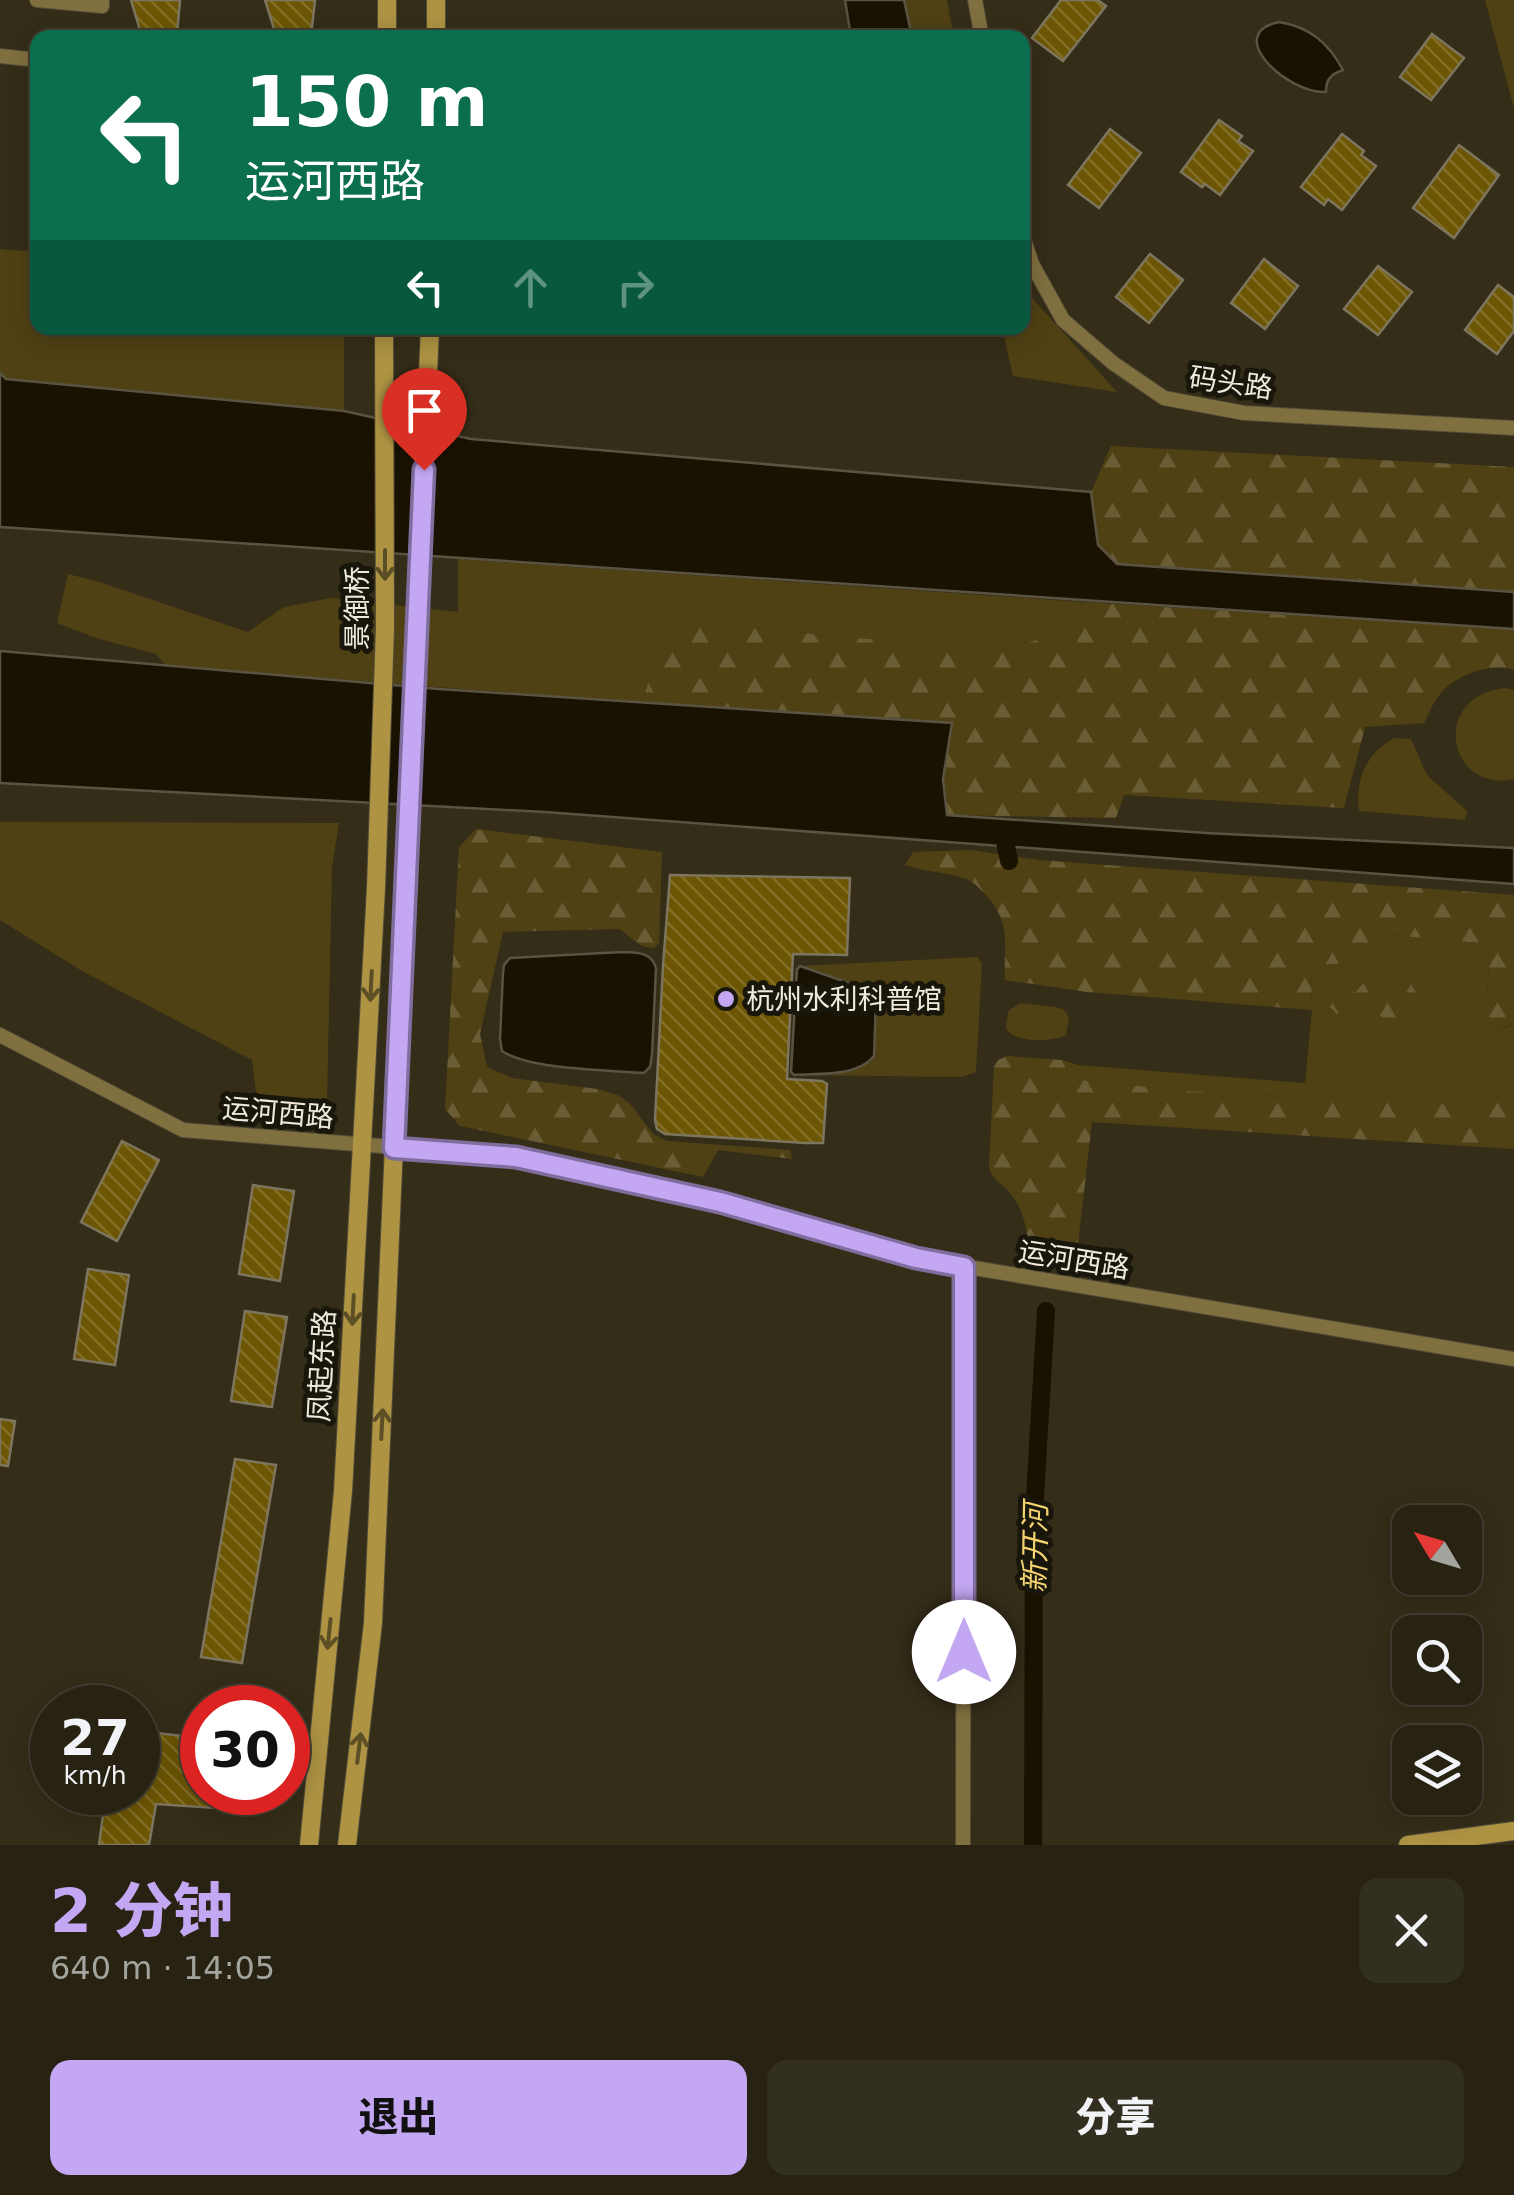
<!DOCTYPE html>
<html lang="zh">
<head>
<meta charset="utf-8">
<style>
	:root { --surface:#272212; --page:#332f20; --text:#f1f3f6; --muted:#a4a49f; --line:#433f32; --accent:#c3a7f2 }
	body { margin:0; font-family:"DejaVu Sans","Noto Sans SC",sans-serif; background:var(--page); color:var(--text); height:100vh; display:flex; flex-direction:column; font-size:38px; white-space:nowrap }
	* { box-sizing:border-box; margin:0 }
	p { font-size:32px; color:var(--muted) }
	.icon { flex:none; width:55px; height:55px; fill:none; stroke:currentColor; stroke-width:2; stroke-linecap:round; stroke-linejoin:round }
	.map { position:relative; height:1845px; overflow:hidden }
	.drawer { display:flex; flex-direction:column; background:var(--surface); flex:1 }
	.drawer>* { flex:none }
	.top-card { position:absolute; left:30px; top:30px; width:1000px; height:305px; border-radius:20px; box-shadow:0 5px 25px #0003,0 0 0 2px var(--line); background:#0b6e4f; color:#fff; overflow:hidden }
	.needle { width:65px; rotate:308deg }
	.buttons { position:absolute; left:1392px; top:1505px; display:grid; gap:20px }
	.buttons a { display:grid; place-items:center; width:90px; height:90px; border-radius:20px; background:var(--surface); box-shadow:0 5px 25px #0003,0 0 0 2px var(--line); font-size:50px }
	.speed { position:absolute; left:30px; top:1685px; display:flex; gap:20px; font-size:50px; font-weight:700; text-align:center }
	.speed>* { display:grid; place-content:center; width:130px; height:130px; border-radius:50%; background:var(--surface); box-shadow:0 5px 25px #0003,0 0 0 2px var(--line); line-height:1 }
	.speed small { font-size:25px; font-weight:400 }
	.speed .limit { border:15px solid #d22; background:#fff; color:#111 }
	.pin { position:absolute; display:grid; place-items:center; width:85px; height:85px; color:#fff; margin:-102px -42px; border-radius:50% 50% 50% 0; rotate:-45deg; box-shadow:0 0 10px #0007 }
	.pin .icon { rotate:45deg }
	.me { position:absolute; width:110px; margin:-55px; rotate:0deg; stroke-linejoin:round; filter:drop-shadow(0 0 8px #0008) }
	.turn { display:flex; align-items:center; gap:35px; height:210px; padding:0 50px; font-size:45px }
	.turn .icon { width:130px; height:130px; stroke-width:2.5 }
	.turn b { display:block; font-size:70px; line-height:85px }
	.lanes { display:flex; align-items:center; height:95px; padding:0 50px; background:#0003; justify-content:center; gap:50px; direction:ltr }
	.lanes .off { opacity:.35 }
	.round { display:grid; place-items:center; flex:none; width:105px; height:105px; border-radius:20px; background:var(--page) }
	.headline { display:flex; align-items:center; justify-content:space-between; height:170px; padding:0 50px }
	h1 { font-size:60px; font-weight:800; line-height:75px; color:var(--accent) }
	.cta { display:flex; gap:20px; margin-top:auto; padding:20px 50px }
	.cta a { flex:1; height:115px; border-radius:20px; background:var(--accent); color:#111; font-size:40px; font-weight:800; line-height:115px; text-align:center }
	.cta a+a { background:var(--page); color:var(--text) }
	.map>svg:first-child { display:block }
	.grass { fill:#504114 }
	.forest { fill:url(#forest-firs) }
	.water { fill:#191200; stroke:#595342; stroke-width:2.5 }
	.lines { fill:none; stroke-linecap:round; stroke-linejoin:round }
	.canal { stroke:#191200; stroke-width:18 }
	.building { fill:url(#building-back-hatch); stroke:#7d755e; stroke-width:2.5 }
	.street-casing { stroke:#524b38; stroke-width:16 }
	.secondary-casing { stroke:#524b38; stroke-width:20 }
	.street { stroke:#806f3f; stroke-width:14 }
	.secondary { stroke:#ae9343; stroke-width:18 }
	.oneway { stroke:#5c4e25 }
	.route-casing { stroke:#7f6d9d; stroke-width:25 }
	.route { stroke:#c3a7f2; stroke-width:18 }
	.poi-dot { fill:#c3a7f2; stroke:#19160c; stroke-width:4 }
	.labels { text-anchor:middle; dominant-baseline:central; stroke-width:10; stroke-linejoin:round; paint-order:stroke }
	.street-label { font-size:28px; fill:#efeadd; stroke:#19160c }
	.poi-label { font-size:28px; fill:#efeadd; stroke:#19160c; text-anchor:start }
	.water-label { font-size:30px; font-style:italic; fill:#f3d270; stroke:#19160c }
</style>
</head>
<body>
<div class="map">
<svg width="1514" height="1845" viewBox="0 0 1514 1845">
	<defs>
		<pattern id="forest-firs" width="22" height="20" patternUnits="userSpaceOnUse" patternTransform="scale(2.5)"><rect width="22" height="20" fill="#504114"/><path d="M5 1l3.5 6h-7zM16 11l3.5 6h-7z" fill="#6a5d36"/></pattern>
		<pattern id="building-back-hatch" width="6" height="6" patternUnits="userSpaceOnUse" patternTransform="scale(2.5)"><rect width="6" height="6" fill="#6d5603"/><path d="M-1 5l2 2M0 0l6 6M5-1l2 2" fill="none" stroke="#826e27"/></pattern>
	</defs>
	<rect width="100%" height="100%" fill="#342d18"/>
	<g class="grass">
		<polygon points="901,0 947,0 954,37 913,37"/>
		<polygon points="1485,0 1514,0 1514,108"/>
		<polygon points="0,249 37,252 38,328 344,328 344,411 6,379 0,373"/>
		<polygon points="1023,284 1025,290 1117,392 1013,376 1002,328 1022,328"/>
		<polygon points="458,559 1084,602 1058,634 998,651 667,620 642,703 166,666 156,654 96,638 57,623 68,574 96,581 248,632 284,607 331,598 458,612"/>
		<path d="M1505 688 1514 690V779C1449 794 1428 697 1505 688Z"/>
		<path d="M1394 738 1411 739 1427 775 1467 811 1465 820 1359 811C1355 779 1366 754 1394 738Z"/>
		<polygon points="0,822 339,823 332,867 327,1103 312,1113 259,1117 252,1060 82,971 0,920"/>
		<polygon points="1367,933 1490,944 1485,1034 1509,1026 1514,1020 1514,1090 1508,1088 1469,1105 1410,1099 1352,1100 1187,1091 1071,1079 1062,1060 1078,1065 1305,1083 1312,1010 1311,965"/>
		<polygon points="977,957 982,963 976,1072 962,1077 794,1075 830,1073 874,1056 876,1000 873,994 866,989 800,966"/>
		<path d="M1021 1003 1055 1007 1063 1009 1069 1017 1066 1035C1054 1042 1011 1044 1006 1027 1006 1024 1008 1013 1009 1010Z"/>
	</g>
	<g class="forest">
		<polygon points="1111,446 1514,467 1514,592 1117,564 1098,545 1091,492"/>
		<path d="M1084 602 1514 629V670C1491 662 1456 675 1440 694 1433 702 1429 714 1424 723L1365 727 1344 808 1124 795 1116 818 946 815 943 779 951 723 642 703 667 620 998 651 1058 634Z"/>
		<path d="M476 829 662 852 659 943 654 948C637 947 633 938 619 929L503 932 480 1034 487 1067 512 1078 597 1089 618 1095 631 1105 653 1134 667 1141 790 1150 792 1159 718 1150 703 1177 460 1126 445 1109 459 847Z"/>
		<path d="M970 850 1039 860 1514 895V1020L1509 1025 1485 1035 1490 944 1368 933 1369 962 1311 965 1312 1010 1087 992 1005 980C1003 942 1013 924 984 893 979 888 973 881 966 879 947 872 925 872 905 865L913 852Z"/>
		<path d="M1393 974 1409 981 1421 1000 1419 1015 1400 1024C1370 1015 1372 1003 1337 1014L1326 1003 1329 993 1337 981 1355 993 1367 979Z"/>
		<path d="M1007 1056 1062 1060 1071 1079 1187 1091 1352 1100 1403 1098 1469 1105 1508 1088 1514 1090V1149L1092 1122 1078 1243 1028 1239C1025 1221 1022 1208 1010 1193 1002 1183 993 1181 989 1168L994 1066 998 1060Z"/>
	</g>
	<g class="water">
		<polygon points="845,0 904,0 912,37 851,37"/>
		<path d="M1279 22C1309 27 1328 42 1343 70 1331 74 1326 79 1326 92 1288 94 1222 34 1279 22Z"/>
		<polygon points="0,373 6,379 344,411 471,439 1091,492 1098,545 1117,564 1514,592 1514,629 0,527"/>
		<polygon points="0,651 439,689 952,723 943,779 947,815 1206,833 1514,848 1514,884 545,812 0,783"/>
		<path d="M622 952C637 953 651 951 656 968L652 1055 650 1067 644 1073C609 1070 530 1070 502 1051L500 1039 503 972 504 965 510 958Z"/>
		<path d="M800 966 866 989 873 994 876 1000 874 1056C858 1077 818 1073 794 1075L791 1072 797 969Z"/>
	</g>
	<g class="lines">
		<g class="canal">
			<polyline points="1004,836 1009,861"/>
			<polyline points="1033,1845 1034,1514 1046,1311"/>
		</g>
	</g>
	<g class="building">
		<polygon points="131,0 180,0 177,34 140,30"/>
		<polygon points="265,0 315,0 311,36 275,32"/>
		<polygon points="1061,0 1098,0 1106,6 1063,61 1032,38"/>
		<polygon points="1432,34 1464,58 1431,100 1400,77"/>
		<polygon points="1219,120 1242,136 1238,141 1253,151 1220,195 1205,184 1202,187 1181,172"/>
		<polygon points="1110,129 1141,153 1099,208 1068,185"/>
		<polygon points="1342,134 1364,151 1361,155 1376,166 1342,210 1328,199 1324,205 1301,187"/>
		<polygon points="1459,145 1499,175 1454,238 1413,208"/>
		<polygon points="1150,254 1183,280 1149,323 1116,297"/>
		<polygon points="1264,259 1298,286 1265,329 1231,303"/>
		<polygon points="1378,266 1412,292 1378,335 1344,309"/>
		<polygon points="1498,285 1514,297 1514,331 1497,354 1465,330"/>
		<polygon points="670,875 850,878 847,955 793,954 787,1079 822,1081 827,1084 823,1143 805,1143 665,1134 657,1129 655,1120 663,966"/>
		<polygon points="122,1141 159,1160 117,1241 81,1222"/>
		<polygon points="253,1185 294,1191 280,1281 239,1274"/>
		<polygon points="88,1269 129,1275 115,1365 74,1359"/>
		<polygon points="245,1311 287,1317 272,1407 231,1401"/>
		<polygon points="0,1419 15,1421 8,1466 0,1465"/>
		<polygon points="235,1459 276,1465 242,1663 201,1657"/>
		<polygon points="138,1731 202,1738 202,1792 234,1792 231,1809 156,1804 149,1845 99,1845 106,1792 138,1792"/>
	</g>
	<g class="lines">
		<defs>
			<g id="street">
				<polyline points="37,0 102,6 102,0"/>
				<polyline points="975,0 982,38"/>
				<polyline points="0,56 38,60"/>
				<polyline points="1022,234 1032,264 1063,320 1113,363 1164,398 1244,413 1514,428"/>
				<polyline points="0,1035 183,1130 516,1157 720,1201 915,1258 1514,1359"/>
				<polyline points="963,1845 964,1267"/>
			</g>
			<g id="secondary">
				<polyline points="387,38 387,0"/>
				<polyline points="436,38 436,0"/>
				<polyline points="309,1845 343,1491 376,888 385,628 384,328"/>
				<polyline points="347,1845 373,1623 430,328"/>
				<polyline points="1408,1845 1514,1831"/>
			</g>
		</defs>
		<use href="#street" class="street-casing"/>
		<use href="#secondary" class="secondary-casing"/>
		<use href="#street" class="street"/>
		<use href="#secondary" class="secondary"/>
	</g>
	<defs><path id="oneway-shaft" d="M-6 0H5M1.5-3L5.5 0L1.5 3" fill="none" stroke-width="1.6" stroke-linecap="round" stroke-linejoin="round" transform="scale(2.5)"/></defs>
	<g class="oneway">
		<use href="#oneway-shaft" transform="translate(385 565) rotate(90)"/>
		<use href="#oneway-shaft" transform="translate(371 986) rotate(93)"/>
		<use href="#oneway-shaft" transform="translate(353 1310) rotate(93)"/>
		<use href="#oneway-shaft" transform="translate(382 1424) rotate(-87)"/>
		<use href="#oneway-shaft" transform="translate(329 1634) rotate(96)"/>
		<use href="#oneway-shaft" transform="translate(359 1748) rotate(-83)"/>
	</g>
	<g class="lines">
		<defs>
			<polyline id="route" points="424,470 394,1148 516,1157 720,1202 916,1258 964,1267 964,1652"/>
		</defs>
		<use href="#route" class="route-casing"/>
		<use href="#route" class="route"/>
	</g>
	<circle class="poi-dot" cx="726" cy="999" r="10"/>
	<g class="labels">
		<g class="street-label">
			<text transform="translate(1231 383) rotate(8)">码头路</text>
			<text transform="translate(357 608) rotate(-90)">景御桥</text>
			<text transform="translate(278 1113) rotate(5)">运河西路</text>
			<text transform="translate(1074 1260) rotate(9)">运河西路</text>
			<text transform="translate(322 1366) rotate(-87)">凤起东路</text>
		</g>
		<g class="poi-label">
			<text x="746" y="999">杭州水利科普馆</text>
		</g>
		<g class="water-label">
			<text transform="translate(1035 1548) rotate(-89)">新开河</text>
		</g>
	</g>
</svg>
<div class="buttons">
<a><svg class="needle" viewBox="-14 -14 28 28"><path d="M0-13l5 13h-10z" fill="#e53935"/><path d="M0 13l5-13h-10z" fill="#a4a49f"/></svg></a>
<a><svg class="icon" aria-label="search" viewBox="0 0 24 24"><circle cx="10" cy="10" r="6"/><path d="M15 15l6 6"/></svg></a>
<a><svg class="icon" aria-label="layers" viewBox="0 0 24 24"><path d="M12 4l9 5-9 5-9-5zM3 14l9 5 9-5"/></svg></a>
</div>
<div class="speed"><div>27<small>km/h</small></div><div class="limit">30</div></div>
<div class="pin" style="left:424px;top:470px;background:#d93025"><svg class="icon" aria-label="arrive" viewBox="0 0 24 24"><path d="M6 21V4h12l-3 4 3 4H6"/></svg></div>
<svg class="me" style="left:964px;top:1652px" viewBox="-20 -20 40 40"><circle r="19" fill="#fff"/><path d="M0-13L10 11 0 6-10 11z" fill="#c3a7f2"/></svg>
<div class="top-card">
<div class="turn"><svg class="icon" aria-label="left" viewBox="0 0 24 24"><path d="M17 20v-9H6M10 6l-5 5 5 5"/></svg><div><b>150 m</b>运河西路</div></div>
<div class="lanes"><svg class="icon" aria-label="left" viewBox="0 0 24 24"><path d="M17 20v-9H6M10 6l-5 5 5 5"/></svg><svg class="icon off" aria-label="ahead" viewBox="0 0 24 24"><path d="M12 20V5M6 11l6-6 6 6"/></svg><svg class="icon off" aria-label="right" viewBox="0 0 24 24"><path d="M7 20v-9h11M14 6l5 5-5 5"/></svg></div>
</div>
</div>
<section class="drawer">
<div class="headline"><div><h1>2 分钟</h1><p>640 m · 14:05</p></div><a class="round"><svg class="icon" aria-label="close" viewBox="0 0 24 24"><path d="M6 6l12 12M18 6L6 18"/></svg></a></div>
<div class="cta"><a>退出</a><a>分享</a></div>
</section>
</body>
</html>
